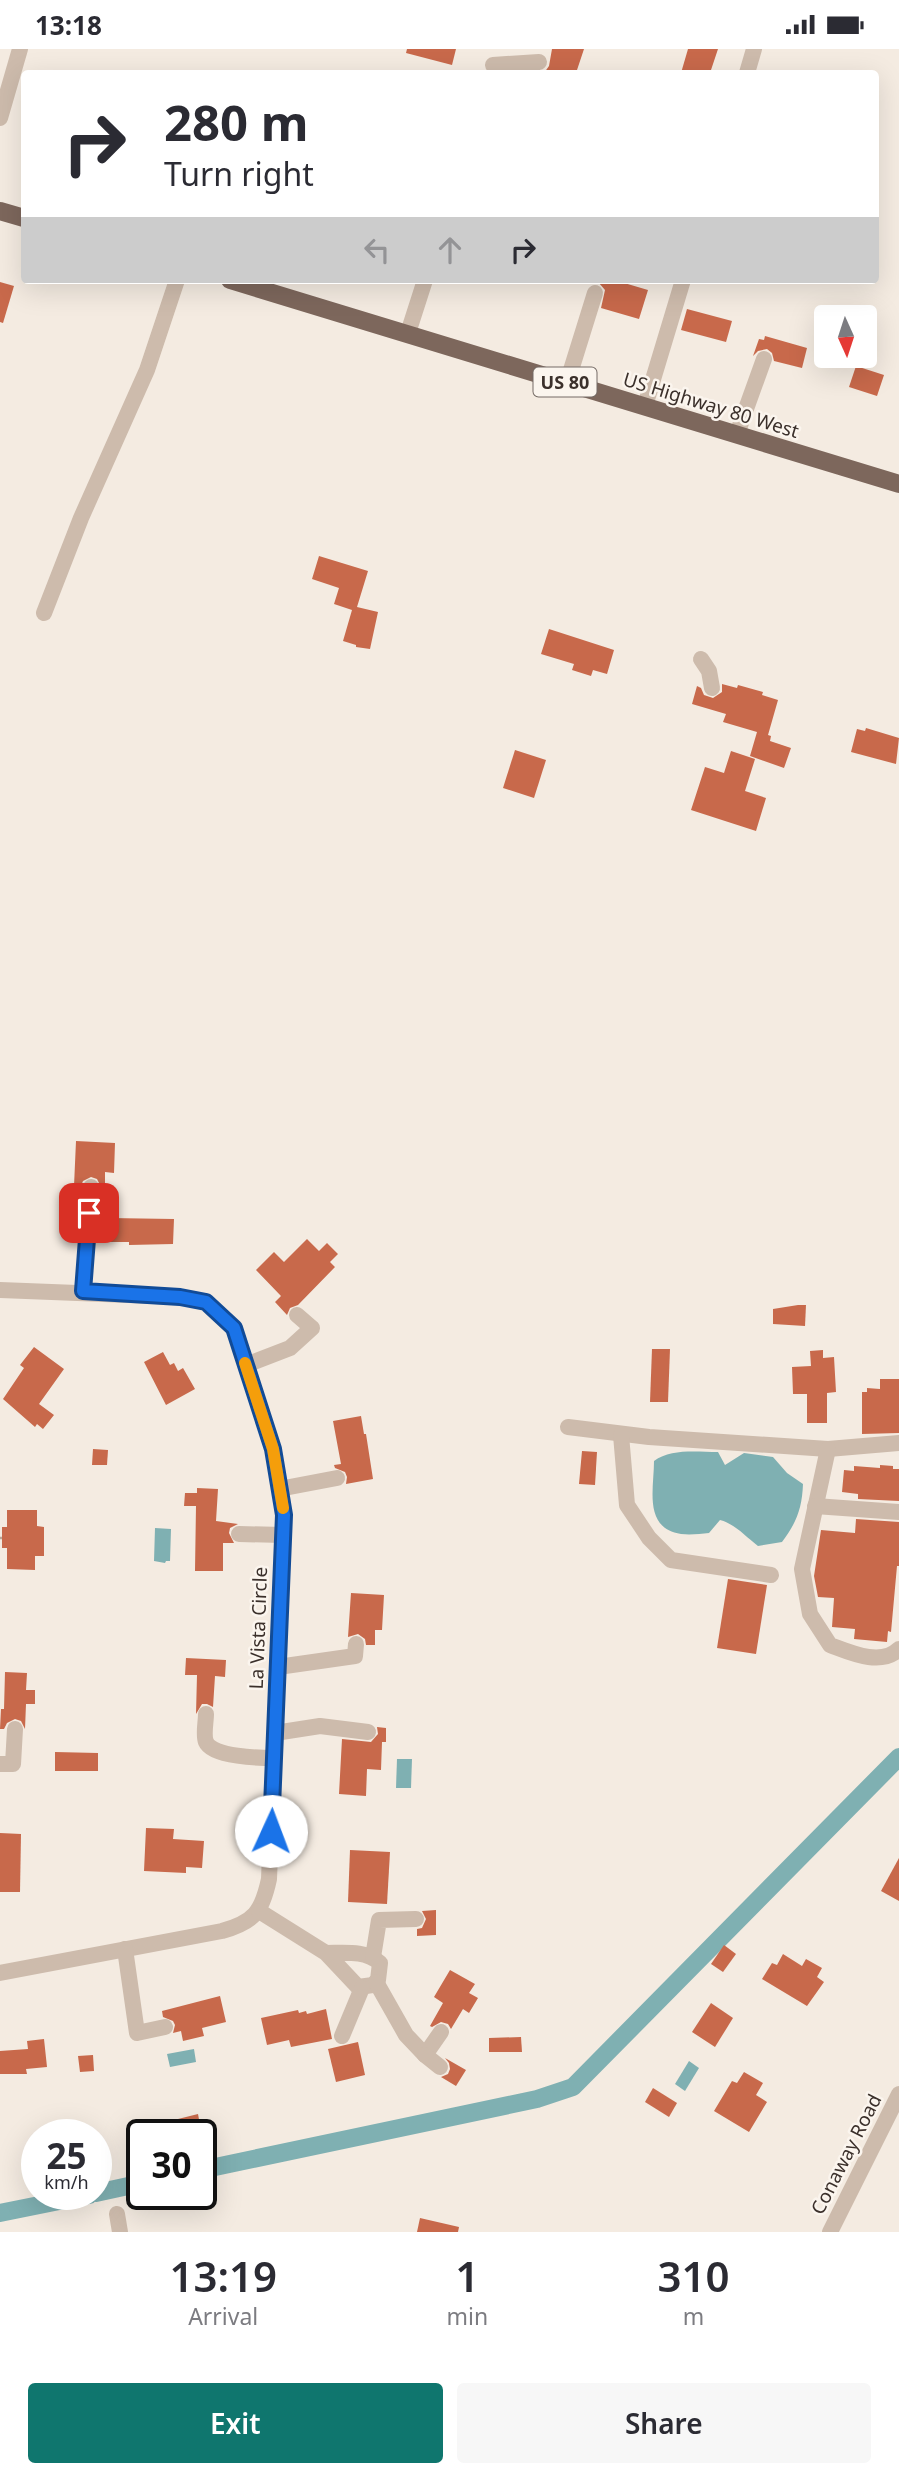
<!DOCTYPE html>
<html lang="en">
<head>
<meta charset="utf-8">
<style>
	:root { --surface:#fff; --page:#f7f7f7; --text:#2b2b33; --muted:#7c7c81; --accent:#0f766e }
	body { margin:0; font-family:"Noto Sans",sans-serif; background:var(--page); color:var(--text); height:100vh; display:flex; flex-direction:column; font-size:26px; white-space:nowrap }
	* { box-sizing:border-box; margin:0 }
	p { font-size:23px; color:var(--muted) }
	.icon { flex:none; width:38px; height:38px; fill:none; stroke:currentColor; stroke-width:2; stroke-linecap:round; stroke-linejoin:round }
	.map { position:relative; height:2183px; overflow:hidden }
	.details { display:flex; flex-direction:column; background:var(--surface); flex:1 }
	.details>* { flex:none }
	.guide { position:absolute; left:21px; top:21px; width:858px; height:214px; border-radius:7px; box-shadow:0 7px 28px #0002; background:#fff; color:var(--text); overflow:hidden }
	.needle { width:46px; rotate:177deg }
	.controls { position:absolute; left:814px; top:256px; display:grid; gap:14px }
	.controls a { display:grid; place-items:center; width:63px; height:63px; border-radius:7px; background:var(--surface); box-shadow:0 7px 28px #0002; font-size:35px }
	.speed { position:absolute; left:21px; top:2070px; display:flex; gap:14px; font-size:35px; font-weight:700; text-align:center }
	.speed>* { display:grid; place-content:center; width:91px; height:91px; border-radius:50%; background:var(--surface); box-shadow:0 7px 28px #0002; line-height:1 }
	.speed small { font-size:18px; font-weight:400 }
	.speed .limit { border:4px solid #111; border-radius:10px; background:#fff; color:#111 }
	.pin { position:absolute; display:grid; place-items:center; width:60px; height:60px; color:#fff; margin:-30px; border-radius:14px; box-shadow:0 4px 10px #0006 }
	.me { position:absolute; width:77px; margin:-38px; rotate:2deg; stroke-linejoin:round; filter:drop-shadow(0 0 5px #0008) }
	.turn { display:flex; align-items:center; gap:24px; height:147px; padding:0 28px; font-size:32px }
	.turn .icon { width:91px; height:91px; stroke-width:2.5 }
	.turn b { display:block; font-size:49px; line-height:60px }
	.lanes { display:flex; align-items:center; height:66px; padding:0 28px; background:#0003; justify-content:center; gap:35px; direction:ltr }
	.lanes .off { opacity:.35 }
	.eta { display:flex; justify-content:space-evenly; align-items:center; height:119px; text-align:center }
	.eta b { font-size:42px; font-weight:600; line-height:49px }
	.primary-button { display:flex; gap:14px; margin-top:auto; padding:14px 28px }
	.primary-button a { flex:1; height:80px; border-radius:7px; background:var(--accent); color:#fff; font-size:28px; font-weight:600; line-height:80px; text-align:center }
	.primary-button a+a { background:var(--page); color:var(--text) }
	.status { display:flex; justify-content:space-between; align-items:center; height:49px; padding:0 35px; background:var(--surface); direction:ltr }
	.status svg { height:19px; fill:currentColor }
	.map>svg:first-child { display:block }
	.water { fill:#7fb0b2 }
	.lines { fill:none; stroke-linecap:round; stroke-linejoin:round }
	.canal { stroke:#7fb0b2; stroke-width:18 }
	.building { fill:#c8694b }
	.path { stroke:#b9a596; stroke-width:2.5; stroke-dasharray:3.5 3.5; stroke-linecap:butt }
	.minor { stroke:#cdbbac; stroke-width:16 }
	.major { stroke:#7d675c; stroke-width:18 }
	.route-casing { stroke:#114b97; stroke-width:18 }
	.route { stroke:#1a73e8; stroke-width:12 }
	.slow { stroke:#f59e0b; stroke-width:12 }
	.labels { text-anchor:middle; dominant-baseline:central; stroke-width:5; stroke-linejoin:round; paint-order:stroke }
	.shield { fill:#fbf5ee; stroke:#756b66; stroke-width:2 }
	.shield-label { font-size:18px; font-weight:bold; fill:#3b302b }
	.street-label { font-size:19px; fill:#3b302b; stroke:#fbf5ee }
</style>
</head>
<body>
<div class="status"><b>13:18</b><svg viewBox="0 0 49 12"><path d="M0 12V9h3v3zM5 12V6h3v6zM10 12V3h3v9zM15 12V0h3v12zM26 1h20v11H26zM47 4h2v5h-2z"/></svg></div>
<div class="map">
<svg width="899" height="2183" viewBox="0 0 899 2183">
	<rect width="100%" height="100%" fill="#f4ebe1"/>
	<g class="water">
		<path d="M718 1403 725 1416 744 1404 773 1408 787 1424 803 1435C802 1459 797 1473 782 1493L758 1497C745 1487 735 1475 720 1471L709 1484C700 1485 690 1486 681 1485 643 1479 654 1440 654 1412 671 1399 698 1403 718 1403Z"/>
		<polygon points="155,1479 171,1480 170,1512 166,1512 165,1514 154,1512"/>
		<polygon points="397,1710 412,1710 411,1739 396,1739"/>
		<polygon points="194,2000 196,2013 170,2018 167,2005"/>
		<polygon points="689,2012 699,2019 685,2042 675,2035"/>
	</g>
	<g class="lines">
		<g class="canal">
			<polyline points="201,2121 537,2050 573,2038 899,1708"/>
			<polyline points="96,2144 142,2134"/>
			<polyline points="0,2164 89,2146"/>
		</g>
	</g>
	<g class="building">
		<polygon points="407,0 456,0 452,16 406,4"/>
		<polygon points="552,0 584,0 576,24 544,24 549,17"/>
		<polygon points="688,0 718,0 710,24 681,24"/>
		<polygon points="592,231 614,231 648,241 639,270 601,259 605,241 599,234 591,235"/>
		<polygon points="0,233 14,237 3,274 0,273"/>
		<polygon points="687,260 732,272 726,293 681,281"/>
		<polygon points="765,287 807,299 802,319 774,312 772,304 767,300 758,302 753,307 759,290 764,291"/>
		<polygon points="856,317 884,326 877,347 849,338"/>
		<polygon points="319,507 368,522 357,558 378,563 370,600 356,598 356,596 343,592 352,561 334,555 339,539 312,530"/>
		<polygon points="549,580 614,601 607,625 593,621 591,627 572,621 574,615 541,605"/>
		<polygon points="722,635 737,639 738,636 763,643 762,646 778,651 768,686 771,687 770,692 791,699 784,719 750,707 757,683 723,673 726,665 692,655 697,637 701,639 704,646 713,649 722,643"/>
		<polygon points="866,679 899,689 896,715 851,703 857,680 865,682"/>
		<polygon points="515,701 546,711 534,749 503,739"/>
		<polygon points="731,702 755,710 745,742 766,749 756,782 691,761 705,718 724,724"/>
		<polygon points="76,1092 115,1094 114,1124 105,1123 105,1138 101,1138 97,1130 91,1128 83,1132 81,1137 74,1137"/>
		<polygon points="109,1169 174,1170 173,1195 129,1196 129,1193 108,1193"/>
		<polygon points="307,1190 319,1202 327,1194 338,1205 330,1213 335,1218 298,1256 290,1259 287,1266 275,1253 281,1247 256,1221 274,1203 284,1213"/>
		<polygon points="798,1256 806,1256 805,1277 773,1275 773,1260"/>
		<polygon points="34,1298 64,1320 39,1355 54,1366 43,1380 37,1375 35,1378 3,1350 24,1319 20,1316"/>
		<polygon points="652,1300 670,1300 668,1353 650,1353"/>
		<polygon points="823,1301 823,1309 834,1308 836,1343 827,1344 827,1374 807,1374 807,1345 793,1345 792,1318 811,1317 810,1302"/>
		<polygon points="163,1303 170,1316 174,1314 178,1322 183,1319 195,1340 166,1356 144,1313"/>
		<polygon points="880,1330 899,1330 899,1384 862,1385 862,1343 867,1343 867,1339 880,1340"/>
		<polygon points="361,1367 364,1385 366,1385 373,1430 346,1435 347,1428 345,1423 335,1419 334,1416 341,1415 333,1372"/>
		<polygon points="93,1400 108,1401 107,1416 92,1416"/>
		<polygon points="582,1402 597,1403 595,1436 579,1435"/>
		<polygon points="880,1416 893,1417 893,1420 899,1420 899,1452 858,1450 858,1445 842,1443 844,1421 854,1422 854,1417 880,1419"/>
		<polygon points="197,1439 218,1440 216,1472 238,1475 230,1479 229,1484 234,1494 223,1494 223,1522 195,1522 196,1457 184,1457 185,1444 197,1444"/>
		<polygon points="7,1461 37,1461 37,1477 44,1478 44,1507 35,1507 35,1521 7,1520 7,1499 2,1499 2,1478 7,1478"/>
		<polygon points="856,1470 899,1473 899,1517 897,1517 891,1583 888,1582 887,1593 854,1590 855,1580 832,1578 834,1549 818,1548 814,1527 821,1481 855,1484"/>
		<polygon points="728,1530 767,1536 756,1605 717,1599"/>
		<polygon points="351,1544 384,1546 382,1581 375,1581 375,1596 366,1596 365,1590 358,1585 348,1588"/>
		<polygon points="186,1609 226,1611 225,1628 215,1627 213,1658 207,1655 202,1655 196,1665 197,1626 185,1626"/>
		<polygon points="5,1623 27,1624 26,1641 35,1641 35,1655 26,1655 25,1680 21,1672 15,1670 7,1674 4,1680 0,1680 1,1660 4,1660"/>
		<polygon points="377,1678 386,1679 386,1693 382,1693 381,1721 367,1720 366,1747 339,1745 342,1690 371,1693 378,1685"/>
		<polygon points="55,1703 98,1704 98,1722 55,1722"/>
		<polygon points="146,1779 174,1780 173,1790 204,1792 202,1819 186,1818 186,1824 144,1822"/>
		<polygon points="0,1784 21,1785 20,1843 0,1843"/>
		<polygon points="350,1801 390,1803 387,1855 348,1853"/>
		<polygon points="899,1809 899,1852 881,1842"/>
		<polygon points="436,1861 436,1886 417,1887 417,1880 422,1879 426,1870 422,1862"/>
		<polygon points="724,1896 736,1905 723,1923 711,1915"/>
		<polygon points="783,1905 802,1917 806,1910 822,1919 817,1928 824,1933 807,1957 762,1930 772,1914 777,1916"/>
		<polygon points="450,1921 475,1935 469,1944 478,1949 469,1964 463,1960 451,1980 448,1975 441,1973 432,1978 430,1977 443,1954 434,1948"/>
		<polygon points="220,1947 226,1973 202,1979 204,1987 183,1992 181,1982 173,1984 175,1976 173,1972 163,1968 162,1962"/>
		<polygon points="711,1954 733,1969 715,1998 692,1983"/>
		<polygon points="326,1960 332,1990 291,1998 289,1991 267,1996 261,1969 298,1961 299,1964 306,1962 307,1965"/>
		<polygon points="521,1988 522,2003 489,2003 489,1989"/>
		<polygon points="44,1990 47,2018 26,2020 27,2025 0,2025 0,2002 28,2000 27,1992"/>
		<polygon points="358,1993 365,2026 336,2033 328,2000"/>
		<polygon points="93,2006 94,2022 80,2023 78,2007"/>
		<polygon points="445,2009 466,2021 456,2037 441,2028 448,2025 450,2020 449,2014"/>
		<polygon points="744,2023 763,2034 756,2046 767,2053 749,2083 714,2062 732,2032 737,2034"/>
		<polygon points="653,2039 677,2054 669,2068 645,2053"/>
		<polygon points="198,2065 202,2086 168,2086 166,2073"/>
		<polygon points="420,2169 459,2178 458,2183 417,2183"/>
	</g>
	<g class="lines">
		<polyline class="path" points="0,1489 2,1489"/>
		<g class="minor">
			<polyline points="493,16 539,13"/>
			<polyline points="747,24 754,0"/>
			<polyline points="0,69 20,0"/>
			<polyline points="408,284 425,231"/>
			<polyline points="567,334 595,244"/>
			<polyline points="645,357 683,231"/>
			<polyline points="737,385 764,310"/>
			<polyline points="44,564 81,469 147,321 177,231"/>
			<polyline points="701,610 709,622 712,639"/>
			<path d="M0 1241 180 1248 206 1253 234 1279 273 1400 284 1467 269 1830C262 1863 254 1873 222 1882L0 1924"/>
			<polyline points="83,1243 91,1138"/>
			<polyline points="246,1316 290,1299 312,1279 297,1266"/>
			<polyline points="568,1378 649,1388 828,1400 899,1394"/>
			<polyline points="621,1386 627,1456 649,1489 671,1511 771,1526"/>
			<path d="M828 1400 802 1520 810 1565 830 1596C849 1603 881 1618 899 1600"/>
			<polyline points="279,1440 337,1429"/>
			<polyline points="815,1457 899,1463"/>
			<polyline points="239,1485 283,1486"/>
			<polyline points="278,1618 355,1607 356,1595"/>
			<path d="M206 1665C206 1673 203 1686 206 1693 212 1708 261 1709 274 1709"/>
			<polyline points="275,1684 320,1677 368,1683"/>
			<polyline points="0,1715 13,1715 15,1680"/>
			<path d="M259 1862 326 1904 358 1938 373 1936 378 1931 380 1914C365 1901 345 1904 326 1904"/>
			<polyline points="125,1900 137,1984 165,1978"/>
			<polyline points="373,1908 379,1871 416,1870"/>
			<polyline points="376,1933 406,1986 425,2006 441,1983"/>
			<polyline points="342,1987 362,1939"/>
			<polyline points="425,2006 440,2018"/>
			<polyline points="117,2165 120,2183"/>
			<polyline points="830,2183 899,2045"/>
		</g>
		<g class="major">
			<polyline points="0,162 24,169"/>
			<polyline points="230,231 899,435"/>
		</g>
	</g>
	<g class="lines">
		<defs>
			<polyline id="route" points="89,1164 83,1242 180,1248 206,1253 234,1279 273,1400 284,1466 271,1782"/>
		</defs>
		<use href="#route" class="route-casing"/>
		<use href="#route" class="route"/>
		<polyline class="slow" points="245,1314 273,1400 283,1459"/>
	</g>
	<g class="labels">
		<rect class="shield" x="533.5" y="318.5" width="63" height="29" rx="5"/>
		<g class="shield-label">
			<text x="565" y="333">US 80</text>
		</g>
		<g class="street-label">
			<text transform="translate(711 356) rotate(17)">US Highway 80 West</text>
			<text transform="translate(258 1579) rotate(-88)">La Vista Circle</text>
			<text transform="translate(846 2105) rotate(-63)">Conaway Road</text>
		</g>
	</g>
</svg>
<div class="controls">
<a><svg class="needle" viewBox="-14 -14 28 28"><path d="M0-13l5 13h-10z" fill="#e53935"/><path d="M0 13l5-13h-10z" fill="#7c7c81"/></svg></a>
</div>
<div class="speed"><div>25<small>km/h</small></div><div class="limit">30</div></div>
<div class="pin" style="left:89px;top:1164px;background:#d93025"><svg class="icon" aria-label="arrive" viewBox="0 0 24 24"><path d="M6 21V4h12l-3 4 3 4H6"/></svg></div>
<svg class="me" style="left:271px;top:1782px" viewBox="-20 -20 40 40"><circle r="19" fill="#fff"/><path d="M0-13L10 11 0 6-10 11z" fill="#1a73e8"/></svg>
<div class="guide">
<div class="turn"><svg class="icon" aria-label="right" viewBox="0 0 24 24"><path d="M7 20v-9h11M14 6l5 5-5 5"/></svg><div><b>280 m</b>Turn right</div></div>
<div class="lanes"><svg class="icon off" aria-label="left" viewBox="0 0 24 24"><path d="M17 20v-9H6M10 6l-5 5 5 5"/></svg><svg class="icon off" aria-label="ahead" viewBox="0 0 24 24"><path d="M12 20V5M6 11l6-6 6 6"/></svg><svg class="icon" aria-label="right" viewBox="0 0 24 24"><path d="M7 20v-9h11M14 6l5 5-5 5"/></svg></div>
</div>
</div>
<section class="details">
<div class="eta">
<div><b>13:19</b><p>Arrival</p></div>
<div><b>1</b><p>min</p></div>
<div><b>310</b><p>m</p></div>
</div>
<div class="primary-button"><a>Exit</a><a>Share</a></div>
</section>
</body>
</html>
